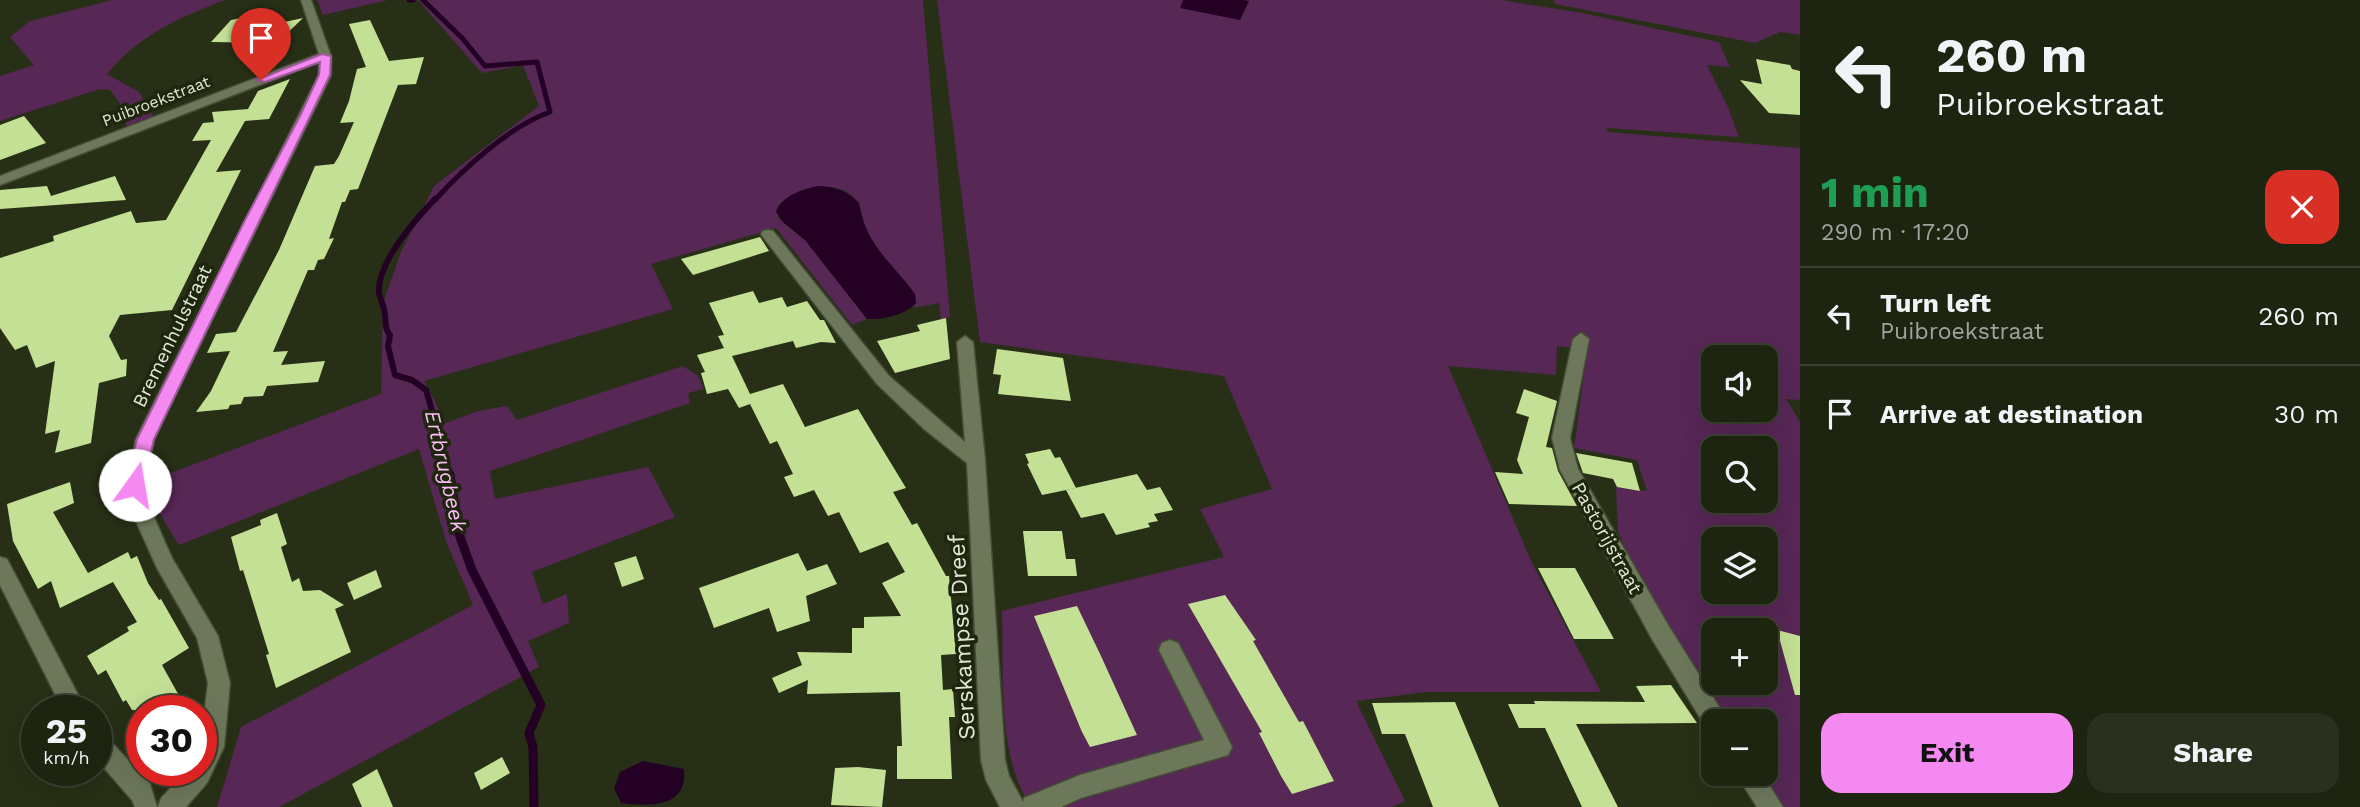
<!DOCTYPE html>
<html lang="en">
<head>
<meta charset="utf-8">
<style>
	:root { --surface:#1d2410; --page:#2a301e; --text:#f1f3f6; --muted:#a0a49f; --line:#3b4130; --accent:#f489f1 }
	body { margin:0; font-family:"Work Sans",sans-serif; background:var(--page); color:var(--text); height:100vh; display:flex; flex-direction:column; font-size:26px; white-space:nowrap }
	* { box-sizing:border-box; margin:0 }
	p { font-size:23px; color:var(--muted) }
	.icon { flex:none; width:38px; height:38px; fill:none; stroke:currentColor; stroke-width:2; stroke-linecap:round; stroke-linejoin:round }
	.map { position:relative; flex:1; overflow:hidden }
	.drawer { display:flex; flex-direction:column; background:var(--surface); width:560px }
	.drawer>* { flex:none }
	.hud { background:#1d2410; color:var(--text); overflow:hidden }
	.fabs { position:absolute; left:1701px; top:345px; display:grid; gap:14px }
	.fabs a { display:grid; place-items:center; width:77px; height:77px; border-radius:14px; background:var(--surface); box-shadow:0 7px 28px #0002,0 0 0 2px var(--line); font-size:35px }
	.speed { position:absolute; left:21px; top:695px; display:flex; gap:14px; font-size:35px; font-weight:700; text-align:center }
	.speed>* { display:grid; place-content:center; width:91px; height:91px; border-radius:50%; background:var(--surface); box-shadow:0 7px 28px #0002,0 0 0 2px var(--line); line-height:1 }
	.speed small { font-size:18px; font-weight:400 }
	.speed .limit { border:10px solid #d22; background:#fff; color:#111 }
	.pin { position:absolute; display:grid; place-items:center; width:60px; height:60px; color:#fff; margin:-72px -30px; border-radius:50% 50% 50% 0; rotate:-45deg; box-shadow:0 0 7px #0007 }
	.pin .icon { rotate:45deg }
	.me { position:absolute; width:77px; margin:-38px; rotate:13deg; stroke-linejoin:round; filter:drop-shadow(0 0 5px #0008) }
	.turn { display:flex; align-items:center; gap:24px; height:147px; padding:0 21px; font-size:32px }
	.turn .icon { width:91px; height:91px; stroke-width:2.5 }
	.turn b { display:block; font-size:49px; line-height:60px }
	.round { display:grid; place-items:center; flex:none; width:74px; height:74px; border-radius:21px; background:var(--page) }
	.summary { display:flex; align-items:center; justify-content:space-between; height:119px; padding:0 21px }
	h1 { font-size:42px; font-weight:700; line-height:52px; color:#1e9e55 }
	.button { display:flex; gap:14px; margin-top:auto; padding:14px 21px }
	.button a { flex:1; height:80px; border-radius:21px; background:var(--accent); color:#111; font-size:28px; font-weight:700; line-height:80px; text-align:center }
	.button a+a { background:var(--page); color:var(--text) }
	ul { padding:0; list-style:none }
	li { display:flex; align-items:center; gap:21px; height:98px; padding:0 21px; border-top:2px solid var(--line) }
	li div { flex:1 }
	li b { display:block; font-size:26px }
	li em { font-style:normal }
	main { display:flex; flex:1; min-height:0 }
	.map>svg:first-child { display:block }
	.green { fill:#572756; fill-rule:evenodd }
	.water { fill:#240024 }
	.lines { fill:none; stroke-linecap:round; stroke-linejoin:round }
	.stream-far2 { stroke:#240024; stroke-width:5 }
	.stream-far1 { stroke:#240024; stroke-width:6 }
	.stream { stroke:#240024; stroke-width:9 }
	.building { fill:#c4e094 }
	.minor-casing { stroke:#454d35; stroke-width:3 }
	.minor { fill:#6d785b; fill-rule:evenodd }
	.route { fill:#f489f1; stroke:#9f599d; stroke-width:2 }
	.labels { text-anchor:middle; dominant-baseline:central; stroke-width:7; stroke-linejoin:round; paint-order:stroke }
	.far-street-label { font-size:16px; fill:#e0e7d6; stroke:#1e260d }
	.street-label { font-size:19px; fill:#e0e7d6; stroke:#1e260d }
	.water-label { font-size:21px; font-style:italic; fill:#fdbdf9; stroke:#1e260d }
	.near-street-label { font-size:23px; fill:#e0e7d6; stroke:#1e260d }
</style>
</head>
<body>
<main>
<div class="map">
<svg width="1800" height="807" viewBox="0 0 1800 807">
	<rect width="100%" height="100%" fill="#273016"/>
	<g class="green">
		<path d="M112 0H225C178 18 139 35 107 74L139 92 153 117 127 127 119 102 110 90 100 89 0 121V76L34 65 10 37 30 21Z"/>
		<polygon points="317,0 388,0 323,15"/>
		<path d="M418 0H923L950 317 941 319 939 303 913 308 916 303 915 294C901 276 883 259 871 240 862 228 864 209 856 200 838 176 796 190 778 206V218L805 240 867 319 852 325 776 228 651 264 673 309 424 381 446 423 478 411 507 406 517 420 683 366 698 376 704 389 688 393 690 403 490 471 495 499 648 467 675 517 532 572 543 604 567 594 569 623 528 641 539 667 279 807H217L241 727 473 605 446 541 419 449 179 545C165 523 154 507 152 480L381 394 383 304 400 254 434 186 539 106 523 65 482 73Z"/>
		<path d="M937 0H1501L1577 12 1719 42 1730 67 1707 65 1728 107 1739 137 1606 128 1608 132 1800 148V400L1786 399 1800 422V807H1783L1760 774H1766V721H1726L1648 600 1618 531 1616 487 1647 491 1637 460 1574 448 1587 350 1557 346 1556 375 1448 366 1532 563 1601 692H1426L1356 701 1405 801 1391 807H1032C996 760 1004 668 1002 611L1224 557 1200 509 1272 489 1224 376 980 342ZM1713 357H1766V410H1713ZM1713 448H1766V500H1713ZM1713 539H1766V592H1713ZM1713 630H1766V682H1713Z"/>
		<polygon points="1554,0 1800,0 1800,35 1780,32 1755,43 1555,4"/>
	</g>
	<g class="water">
		<polygon points="1183,0 1244,0 1249,1 1240,20 1180,8"/>
		<path d="M818 186C833 186 848 191 859 203 866 246 891 261 915 294L916 303C906 315 882 320 867 319L805 240 784 223 776 212C781 196 803 189 818 186Z"/>
		<path d="M643 761 684 769C688 807 652 807 621 803L614 788 620 772Z"/>
	</g>
	<g class="lines">
		<g class="stream-far2">
			<polyline points="409,0 413,0"/>
			<path d="M423 0 463 39 485 66 537 62 550 112C510 126 463 169 434 201"/>
		</g>
		<path class="stream-far1" d="M435 199C416 219 377 263 379 293 380 298 383 304 384 309 387 319 383 327 390 335L388 346 395 375 412 380 426 390 435 421 434 441 442 463"/>
		<polyline class="stream" points="441,461 450,475 459,534 472,570 541,705 529,733 533,747 534,807"/>
	</g>
	<g class="building">
		<polygon points="246,17 252,29 303,18 277,43 211,42 231,20"/>
		<polygon points="370,20 389,61 424,57 416,84 398,85 358,189 350,190 345,202 342,202 329,239 334,238 324,259 318,260 314,270 308,270 273,352 288,351 281,365 325,361 318,382 267,386 263,396 244,397 241,404 230,405 228,409 196,412 211,391 230,351 207,353 216,334 236,332 279,250 315,166 334,164 339,156 354,122 340,123 349,101 357,69 366,67 349,24"/>
		<polygon points="1756,59 1790,65 1792,69 1800,71 1800,115 1769,113 1740,80 1762,84"/>
		<polygon points="290,79 269,119 245,121 216,172 241,170 172,310 120,315 109,336 121,360 127,359 126,376 99,383 91,443 55,453 60,430 45,434 55,361 36,368 27,345 15,350 0,328 0,258 54,241 53,236 131,211 136,223 166,220 211,140 192,141 203,123 214,122 212,112 248,109 258,91"/>
		<polygon points="24,116 46,143 0,160 0,125"/>
		<polygon points="115,176 126,200 0,209 0,190 47,186 51,196"/>
		<polygon points="760,237 769,251 693,275 681,259"/>
		<polygon points="753,291 759,303 782,297 787,307 807,301 820,320 824,320 836,343 821,342 796,348 793,341 732,356 750,394 783,384 805,427 858,409 906,488 893,492 912,525 917,523 946,576 949,576 956,654 941,655 943,690 953,689 955,717 949,717 952,779 897,779 897,746 902,746 900,692 807,694 808,680 779,693 772,678 802,665 797,652 852,653 852,628 864,628 864,617 901,616 882,583 905,572 888,542 860,553 839,512 828,516 814,490 794,497 784,477 793,474 777,441 770,444 750,404 739,408 728,389 707,394 701,373 705,372 697,355 724,348 718,336 724,335 709,303"/>
		<polygon points="946,318 950,359 895,373 877,341 920,331 917,325"/>
		<polygon points="997,349 1063,358 1071,401 998,394 1001,375 993,374"/>
		<polygon points="1524,389 1557,401 1546,447 1552,448 1558,471 1577,506 1509,504 1495,472 1523,474 1517,460 1529,417 1516,413"/>
		<polygon points="1050,449 1055,458 1060,457 1076,488 1042,495 1027,464 1029,463 1025,454"/>
		<polygon points="1576,453 1632,463 1640,491 1617,487 1613,479 1583,473"/>
		<polygon points="1137,474 1147,490 1160,487 1173,510 1154,514 1158,521 1148,523 1150,527 1116,535 1104,513 1081,518 1066,490"/>
		<polygon points="70,482 74,503 53,512 88,573 128,552 131,559 137,556 148,583 159,600 161,599 189,648 162,665 182,701 168,710 132,710 126,700 123,702 106,670 98,675 87,656 129,631 127,627 137,622 113,582 60,608 51,581 38,589 13,541 7,504"/>
		<polygon points="277,513 287,544 281,547 292,582 299,578 303,591 320,590 344,605 335,609 351,652 276,688 266,655 269,654 243,570 240,571 231,537 261,525 260,520"/>
		<polygon points="1023,531 1062,531 1066,559 1075,559 1077,576 1028,576"/>
		<polygon points="798,553 807,571 827,564 837,584 806,596 810,621 777,632 769,608 714,628 699,588"/>
		<polygon points="636,556 644,579 622,587 614,563"/>
		<polygon points="1538,568 1575,568 1614,639 1574,639"/>
		<polygon points="376,570 382,587 354,600 347,583"/>
		<polygon points="1225,595 1256,640 1253,641 1299,722 1303,721 1334,781 1292,794 1281,776 1259,733 1262,732 1188,604"/>
		<polygon points="1077,606 1101,656 1137,735 1090,747 1082,732 1034,616"/>
		<polygon points="1777,630 1800,636 1800,695 1795,695"/>
		<polygon points="1671,685 1697,723 1576,724 1618,807 1582,807 1545,728 1519,728 1508,704 1535,704 1534,701 1645,702 1636,686"/>
		<polygon points="1455,702 1499,807 1433,807 1405,734 1382,734 1372,703"/>
		<polygon points="502,757 510,773 481,790 474,773"/>
		<polygon points="858,767 886,770 882,807 831,805 835,768"/>
		<polygon points="377,769 393,807 362,807 352,784"/>
	</g>
	<g class="lines">
		<defs>
			<g id="minor">
				<polygon points="301,0 311,0 331,56 331,75 154,439 144,485 149,506 172,558 218,636 230,683 224,747 207,783 186,807 158,807 161,798 188,770 201,770 201,739 208,683 197,638 157,568 129,506 126,485 136,439 319,75 319,62 0,185 0,176 319,54"/>
				<polygon points="768,230 773,231 889,376 965,442 957,342 965,336 973,342 985,460 1005,760 1009,776 1023,802 1024,798 1080,775 1204,740 1159,650 1162,643 1170,640 1178,643 1228,739 1232,747 1228,755 1081,798 1061,807 1000,807 986,780 981,760 967,463 924,429 877,384 763,237 761,234 763,231"/>
				<polygon points="1581,333 1589,339 1570,438 1578,469 1668,625 1723,713 1726,721 1713,721 1713,731 1707,729 1652,639 1560,470 1552,438 1573,339"/>
				<polygon points="0,557 7,559 86,710 63,710 0,585"/>
				<polygon points="96,731 104,734 150,784 157,807 135,807 132,800 96,759"/>
				<polygon points="1736,774 1762,774 1783,807 1757,807"/>
			</g>
		</defs>
		<use href="#minor" class="minor-casing"/>
		<use href="#minor" class="minor"/>
	</g>
	<polygon class="route" points="322,54 331,56 330,75 154,439 143,485 141,489 129,489 126,485 137,439 245,220 300,116 319,75 320,62 265,82 256,80"/>
	<g class="labels">
		<g class="far-street-label">
			<text transform="translate(156 101) rotate(-21)">Puibroekstraat</text>
		</g>
		<g class="street-label">
			<text transform="translate(172 336) rotate(-64)">Bremenhulstraat</text>
			<text transform="translate(1607 538) rotate(61)">Pastorijstraat</text>
		</g>
		<g class="water-label">
			<text transform="translate(446 471) rotate(77)">Ertbrugbeek</text>
		</g>
		<g class="near-street-label">
			<text transform="translate(962 637) rotate(-93)">Serskampse Dreef</text>
		</g>
	</g>
</svg>
<div class="fabs">
<a><svg class="icon" aria-label="sound" viewBox="0 0 24 24"><path d="M4 9h4l5-4v14l-5-4H4zM17 9q2 3 0 6"/></svg></a>
<a><svg class="icon" aria-label="search" viewBox="0 0 24 24"><circle cx="10" cy="10" r="6"/><path d="M15 15l6 6"/></svg></a>
<a><svg class="icon" aria-label="layers" viewBox="0 0 24 24"><path d="M12 4l9 5-9 5-9-5zM3 14l9 5 9-5"/></svg></a>
<a>+</a>
<a>−</a>
</div>
<div class="speed"><div>25<small>km/h</small></div><div class="limit">30</div></div>
<div class="pin" style="left:261px;top:80px;background:#d93025"><svg class="icon" aria-label="arrive" viewBox="0 0 24 24"><path d="M6 21V4h12l-3 4 3 4H6"/></svg></div>
<svg class="me" style="left:135px;top:485px" viewBox="-20 -20 40 40"><circle r="19" fill="#fff"/><path d="M0-13L10 11 0 6-10 11z" fill="#f489f1"/></svg>
</div>
<section class="drawer">
<div class="hud">
<div class="turn"><svg class="icon" aria-label="left" viewBox="0 0 24 24"><path d="M17 20v-9H6M10 6l-5 5 5 5"/></svg><div><b>260 m</b>Puibroekstraat</div></div>
</div>
<div class="summary"><div><h1>1 min</h1><p>290 m · 17:20</p></div><a class="round" style="background:#d93025;color:#fff"><svg class="icon" aria-label="close" viewBox="0 0 24 24"><path d="M6 6l12 12M18 6L6 18"/></svg></a></div>
<ul>
<li><svg class="icon" aria-label="left" viewBox="0 0 24 24"><path d="M17 20v-9H6M10 6l-5 5 5 5"/></svg><div><b>Turn left</b><p>Puibroekstraat</p></div><em>260 m</em></li>
<li><svg class="icon" aria-label="arrive" viewBox="0 0 24 24"><path d="M6 21V4h12l-3 4 3 4H6"/></svg><div><b>Arrive at destination</b></div><em>30 m</em></li>
</ul>
<div class="button"><a>Exit</a><a>Share</a></div>
</section>
</main>
</body>
</html>
